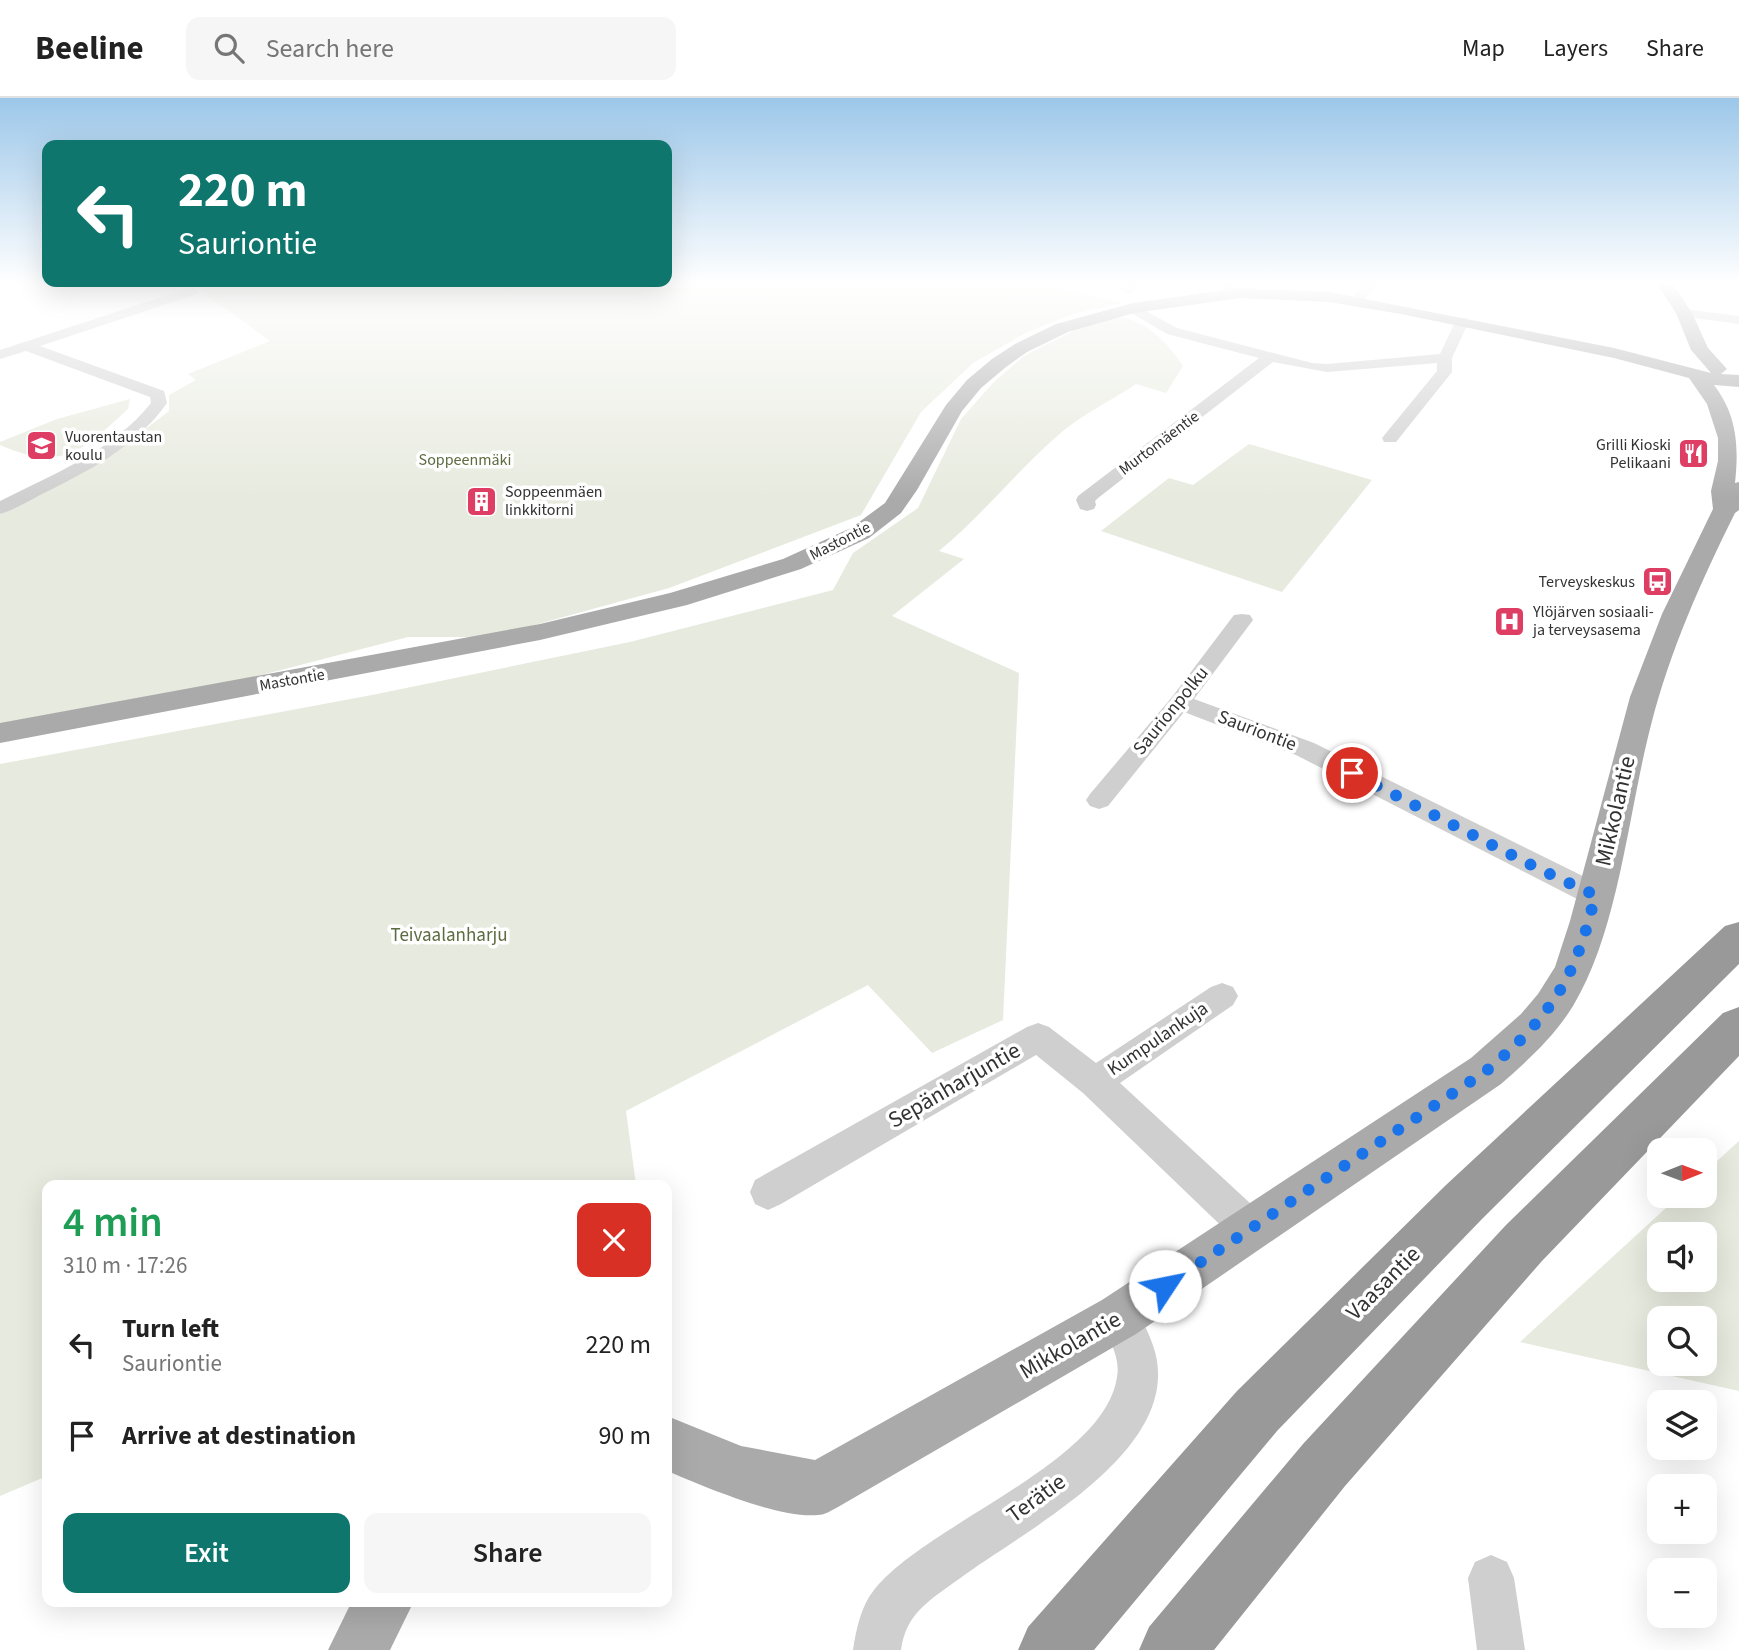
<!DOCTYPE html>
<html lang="en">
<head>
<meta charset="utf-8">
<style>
	:root { --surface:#fff; --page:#f6f6f6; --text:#222; --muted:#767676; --line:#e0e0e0; --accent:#0f766e }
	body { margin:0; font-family:"Source Sans 3",sans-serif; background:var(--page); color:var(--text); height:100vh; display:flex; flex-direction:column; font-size:26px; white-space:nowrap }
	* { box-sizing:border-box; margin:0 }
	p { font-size:23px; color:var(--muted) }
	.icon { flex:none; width:38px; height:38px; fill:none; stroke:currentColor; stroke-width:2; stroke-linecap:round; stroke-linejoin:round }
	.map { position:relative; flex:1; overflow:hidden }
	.details { position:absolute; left:42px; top:1082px; width:630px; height:427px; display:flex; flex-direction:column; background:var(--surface); border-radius:14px; box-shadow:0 7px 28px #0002 }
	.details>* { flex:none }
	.guide { position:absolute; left:42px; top:42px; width:630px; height:147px; border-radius:14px; box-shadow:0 7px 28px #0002; background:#0f766e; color:#fff; overflow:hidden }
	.needle { width:46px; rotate:89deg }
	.fabs { position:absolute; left:1647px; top:1040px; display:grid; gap:14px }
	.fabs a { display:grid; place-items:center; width:70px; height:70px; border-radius:14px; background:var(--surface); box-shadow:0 7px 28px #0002; font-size:35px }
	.pin { position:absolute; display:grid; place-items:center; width:60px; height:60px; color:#fff; margin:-30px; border:4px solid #fff; border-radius:50%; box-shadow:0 2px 7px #0007 }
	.me { position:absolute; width:77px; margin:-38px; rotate:56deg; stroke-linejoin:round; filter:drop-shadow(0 0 5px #0008) }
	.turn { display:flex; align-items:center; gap:24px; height:147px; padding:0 21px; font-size:32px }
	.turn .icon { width:91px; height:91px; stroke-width:2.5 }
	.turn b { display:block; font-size:49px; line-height:60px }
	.round { display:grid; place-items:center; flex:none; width:74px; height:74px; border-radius:14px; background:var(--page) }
	.headline { display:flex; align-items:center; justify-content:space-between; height:119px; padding:0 21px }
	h1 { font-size:42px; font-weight:600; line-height:52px; color:#1e9e55 }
	.cta { display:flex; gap:14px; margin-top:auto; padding:14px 21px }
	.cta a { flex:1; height:80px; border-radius:14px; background:var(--accent); color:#fff; font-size:28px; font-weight:600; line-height:80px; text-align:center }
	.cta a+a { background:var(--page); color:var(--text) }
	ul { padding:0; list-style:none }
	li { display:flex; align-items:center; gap:21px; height:91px; padding:0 21px }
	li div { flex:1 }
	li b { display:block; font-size:26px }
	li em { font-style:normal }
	header { display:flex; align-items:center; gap:42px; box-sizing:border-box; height:98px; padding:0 35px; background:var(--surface); border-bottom:2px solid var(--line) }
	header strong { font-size:33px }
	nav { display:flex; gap:38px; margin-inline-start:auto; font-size:24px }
	.search { width:490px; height:63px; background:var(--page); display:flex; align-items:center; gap:18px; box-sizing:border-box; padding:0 24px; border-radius:14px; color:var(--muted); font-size:26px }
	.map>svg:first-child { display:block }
	.green { fill:#e7eade; fill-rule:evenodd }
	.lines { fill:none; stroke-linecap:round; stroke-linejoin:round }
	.minor { fill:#cfcfcf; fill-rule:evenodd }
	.major { fill:#aaa; fill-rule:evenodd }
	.highway { fill:#999; fill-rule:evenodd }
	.route { stroke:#1a73e8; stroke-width:12; stroke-dasharray:0 21.6 }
	.labels { text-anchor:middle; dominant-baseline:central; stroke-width:7; stroke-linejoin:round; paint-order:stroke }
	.far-poi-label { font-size:16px; fill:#323232; stroke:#fff; text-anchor:start }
	.far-street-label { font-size:16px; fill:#323232; stroke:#fff }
	.far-park-label { font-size:16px; fill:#5c6c40; stroke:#fff }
	.street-label { font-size:19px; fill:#323232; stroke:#fff }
	.park-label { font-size:19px; fill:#5c6c40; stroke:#fff }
	.near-street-label { font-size:23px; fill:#323232; stroke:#fff }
</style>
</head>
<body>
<header>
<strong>Beeline</strong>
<div class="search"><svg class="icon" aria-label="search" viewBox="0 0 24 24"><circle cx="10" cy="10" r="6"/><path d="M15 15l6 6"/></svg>Search here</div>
<nav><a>Map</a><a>Layers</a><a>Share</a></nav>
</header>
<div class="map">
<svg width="1739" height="1552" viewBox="0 0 1739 1552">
	<rect width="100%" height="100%" fill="#fff"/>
	<g class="green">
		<path d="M184 185H1036L1123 205 1076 215 1027 234 973 265 921 314 861 417 669 490 491 539H408L242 582 0 627V416C61 384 115 356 169 313V297L196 282 188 276 270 243 197 190Z"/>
		<path d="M1116 218C1146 222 1167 244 1183 268L1166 295 1136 286C1112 302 1085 315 1063 333 1019 370 983 417 939 453L964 461 892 518 1019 575 1003 922 932 955 868 887 626 1013 636 1087H47V1378L0 1398V666L372 597 630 544 833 492 853 455 918 410 961 321 994 284 1024 258 1075 232Z"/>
		<path d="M130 301 128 311C82 353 63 374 0 347V344L57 321Z"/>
		<polygon points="1249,346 1372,382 1282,494 1101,433 1169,380 1193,387"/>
		<path d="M1739 1043V1293L1520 1244 1680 1097H1704L1705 1074ZM1659 1136H1704V1181H1659ZM1659 1220H1704V1265H1659Z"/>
	</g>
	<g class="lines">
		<g class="minor">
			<polygon points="1126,185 1138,185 1132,195 1127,196 1121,192"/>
			<polygon points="1219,185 1231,185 1240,196 1233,200 1228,199"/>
			<polygon points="1365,185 1378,185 1361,206 1351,206 1349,203"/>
			<path d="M192 189 199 193 197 196 40 248 164 293 167 305C136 349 87 374 40 397 27 404 14 412 0 416V403C52 377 114 352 151 305L150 299 26 253 0 261V252Z"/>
			<polygon points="1133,206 1177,230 1312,265 1327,266 1440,256 1457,220 1467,220 1469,223 1452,260 1452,274 1396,344 1384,344 1382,340 1437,273 1437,265 1327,274 1273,264 1098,400 1095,403 1096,407 1094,411 1087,413 1080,411 1076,402 1078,398 1259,260 1167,236 1128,213 1128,207"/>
			<polygon points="1684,211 1739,218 1739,226 1679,218 1679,212"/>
			<polygon points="1242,516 1250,517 1253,522 1194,601 1314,645 1605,789 1609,797 1605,805 1595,808 1585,805 1296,657 1184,614 1108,708 1099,711 1090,708 1086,702 1090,696 1172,599 1234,517"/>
			<polygon points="1222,885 1233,889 1238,898 1233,907 1120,985 1264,1118 1270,1131 1264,1144 1251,1150 1238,1144 1083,995 1036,957 781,1106 768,1112 755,1106 750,1094 755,1082 1027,929 1038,925 1049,929 1096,965 1211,889"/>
			<path d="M1119 1199 1133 1205C1144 1226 1158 1250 1158 1274 1161 1364 1021 1435 959 1481 930 1502 906 1515 901 1552H853C856 1532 861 1508 874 1492 926 1426 1105 1365 1117 1279 1121 1258 1107 1238 1099 1219L1105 1205Z"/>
			<polygon points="1491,1457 1507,1464 1514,1480 1525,1552 1477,1552 1468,1480 1475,1464"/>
		</g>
		<g class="major">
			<path d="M1656 185H1672L1692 215 1708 250 1727 271 1721 276 1739 277V289L1714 287C1737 317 1739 348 1735 385L1739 384V412L1735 415C1701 483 1670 553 1651 627 1628 715 1619 832 1573 908 1554 939 1527 963 1501 986L1136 1236 838 1409C832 1412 825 1417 818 1417 779 1421 703 1388 667 1373V1318L741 1348 815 1362 1102 1202 1471 960 1521 916 1538 896 1555 869 1570 823 1630 599 1662 516 1713 411 1711 393 1718 363V340L1707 306 1689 280 1614 260 1401 216 1329 204 1240 200 1134 215 1068 234 1027 254 1006 269 981 290 962 313 917 392 901 415 869 440 801 471 687 507 540 542 0 645V625L540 526 670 495 783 461 851 430 885 405 946 307 967 282 992 261 1015 246 1056 226 1133 205 1240 190 1329 194 1614 250 1711 275 1691 252 1676 215Z"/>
			<polygon points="352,1503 414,1503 390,1552 328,1552"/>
		</g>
		<g class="highway">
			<polygon points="1739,824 1739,866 1482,1121 1277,1333 1094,1552 1018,1552 1028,1529 1237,1293 1446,1087 1725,828"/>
			<polygon points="1739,909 1739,958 1542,1163 1345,1388 1214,1552 1139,1552 1149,1529 1303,1346 1506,1127 1723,915"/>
		</g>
	</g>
	<linearGradient id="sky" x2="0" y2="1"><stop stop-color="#9cc7e9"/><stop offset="0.46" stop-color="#fff"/><stop offset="1" stop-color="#fff" stop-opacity="0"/></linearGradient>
	<rect width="1739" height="402" fill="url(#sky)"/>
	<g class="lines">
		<path class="route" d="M1165 1188 1486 973C1550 920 1577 879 1595 797L1541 772 1352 675"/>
	</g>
	<defs>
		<symbol id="school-square" viewBox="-11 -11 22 22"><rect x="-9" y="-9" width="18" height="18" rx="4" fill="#de3e64" stroke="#fff"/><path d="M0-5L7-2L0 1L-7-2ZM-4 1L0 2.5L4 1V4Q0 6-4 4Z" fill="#fff"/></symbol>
		<symbol id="restaurant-square" viewBox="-11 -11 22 22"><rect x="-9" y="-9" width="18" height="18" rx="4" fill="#de3e64" stroke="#fff"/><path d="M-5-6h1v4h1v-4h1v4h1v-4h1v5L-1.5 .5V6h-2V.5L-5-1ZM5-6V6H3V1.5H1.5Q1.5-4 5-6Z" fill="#fff"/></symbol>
		<symbol id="building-square" viewBox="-11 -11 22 22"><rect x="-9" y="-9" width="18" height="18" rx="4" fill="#de3e64" stroke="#fff"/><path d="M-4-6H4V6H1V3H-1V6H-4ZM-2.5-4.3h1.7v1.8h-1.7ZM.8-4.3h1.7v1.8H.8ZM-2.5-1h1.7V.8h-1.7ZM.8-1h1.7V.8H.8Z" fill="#fff"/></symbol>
		<symbol id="bus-square" viewBox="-11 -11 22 22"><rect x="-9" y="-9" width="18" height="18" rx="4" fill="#de3e64" stroke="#fff"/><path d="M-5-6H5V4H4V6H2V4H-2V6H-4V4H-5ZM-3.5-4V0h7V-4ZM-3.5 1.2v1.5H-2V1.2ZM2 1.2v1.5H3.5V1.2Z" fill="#fff"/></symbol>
		<symbol id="hospital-square" viewBox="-11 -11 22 22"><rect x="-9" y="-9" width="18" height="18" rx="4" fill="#de3e64" stroke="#fff"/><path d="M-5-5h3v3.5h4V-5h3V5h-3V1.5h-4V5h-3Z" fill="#fff"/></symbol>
	</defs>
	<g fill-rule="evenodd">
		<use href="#school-square" x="24" y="330" width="35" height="35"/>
		<use href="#restaurant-square" x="1676" y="338" width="35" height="35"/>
		<use href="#building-square" x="464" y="386" width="35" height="35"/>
		<use href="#bus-square" x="1640" y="466" width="35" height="35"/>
		<use href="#hospital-square" x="1492" y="506" width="35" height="35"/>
	</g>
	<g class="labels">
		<g class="far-poi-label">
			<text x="65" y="339">Vuorentaustan<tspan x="65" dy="18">koulu</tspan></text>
			<text x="1671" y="347" text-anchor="end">Grilli Kioski<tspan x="1671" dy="18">Pelikaani</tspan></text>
			<text x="505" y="394">Soppeenmäen<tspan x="505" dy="18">linkkitorni</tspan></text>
			<text x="1635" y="484" text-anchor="end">Terveyskeskus</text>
			<text x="1533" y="514">Ylöjärven sosiaali-<tspan x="1533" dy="18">ja terveysasema</tspan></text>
		</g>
		<g class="far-street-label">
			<text transform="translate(1159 345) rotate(-37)">Murtomäentie</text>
			<text transform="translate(840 443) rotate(-27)">Mastontie</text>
			<text transform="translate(292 582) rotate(-10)">Mastontie</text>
		</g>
		<g class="far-park-label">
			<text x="465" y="362">Soppeenmäki</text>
		</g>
		<g class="street-label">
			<text transform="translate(1171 613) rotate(-51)">Saurionpolku</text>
			<text transform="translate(1257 633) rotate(21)">Sauriontie</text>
			<text transform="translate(1158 941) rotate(-34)">Kumpulankuja</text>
		</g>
		<g class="park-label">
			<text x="449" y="837">Teivaalanharju</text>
		</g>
		<g class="near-street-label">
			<text transform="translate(1615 713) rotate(-77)">Mikkolantie</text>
			<text transform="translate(954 987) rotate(-30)">Sepänharjuntie</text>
			<text transform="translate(1383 1185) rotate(-45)">Vaasantie</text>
			<text transform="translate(1070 1247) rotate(-30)">Mikkolantie</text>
			<text transform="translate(1036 1400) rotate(-36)">Terätie</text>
		</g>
	</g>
</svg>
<div class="fabs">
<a><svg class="needle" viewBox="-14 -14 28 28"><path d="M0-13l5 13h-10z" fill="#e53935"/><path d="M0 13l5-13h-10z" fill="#767676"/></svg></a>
<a><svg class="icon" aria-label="sound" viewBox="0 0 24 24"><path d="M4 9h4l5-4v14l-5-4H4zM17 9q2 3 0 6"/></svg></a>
<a><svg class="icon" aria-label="search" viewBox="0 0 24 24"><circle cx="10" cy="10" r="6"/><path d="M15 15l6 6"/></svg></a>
<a><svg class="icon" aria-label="layers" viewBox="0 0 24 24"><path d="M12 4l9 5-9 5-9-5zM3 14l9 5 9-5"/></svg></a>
<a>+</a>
<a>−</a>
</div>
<div class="pin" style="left:1352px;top:675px;background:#d93025"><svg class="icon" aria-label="arrive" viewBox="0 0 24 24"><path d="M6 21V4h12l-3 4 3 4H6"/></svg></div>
<svg class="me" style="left:1165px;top:1188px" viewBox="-20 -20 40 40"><circle r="19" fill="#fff"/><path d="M0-13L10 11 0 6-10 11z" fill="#1a73e8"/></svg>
<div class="guide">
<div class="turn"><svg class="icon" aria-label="left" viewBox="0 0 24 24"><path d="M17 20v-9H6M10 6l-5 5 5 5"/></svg><div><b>220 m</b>Sauriontie</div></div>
</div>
<section class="details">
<div class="headline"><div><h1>4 min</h1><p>310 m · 17:26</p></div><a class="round" style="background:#d93025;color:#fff"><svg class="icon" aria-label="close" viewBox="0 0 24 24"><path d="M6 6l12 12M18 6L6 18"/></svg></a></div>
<ul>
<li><svg class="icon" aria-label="left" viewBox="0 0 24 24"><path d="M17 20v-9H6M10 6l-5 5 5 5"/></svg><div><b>Turn left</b><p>Sauriontie</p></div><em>220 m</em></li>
<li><svg class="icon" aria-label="arrive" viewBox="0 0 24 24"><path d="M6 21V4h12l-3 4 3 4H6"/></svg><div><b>Arrive at destination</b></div><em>90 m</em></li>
</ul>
<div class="cta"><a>Exit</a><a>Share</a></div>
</section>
</div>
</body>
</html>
